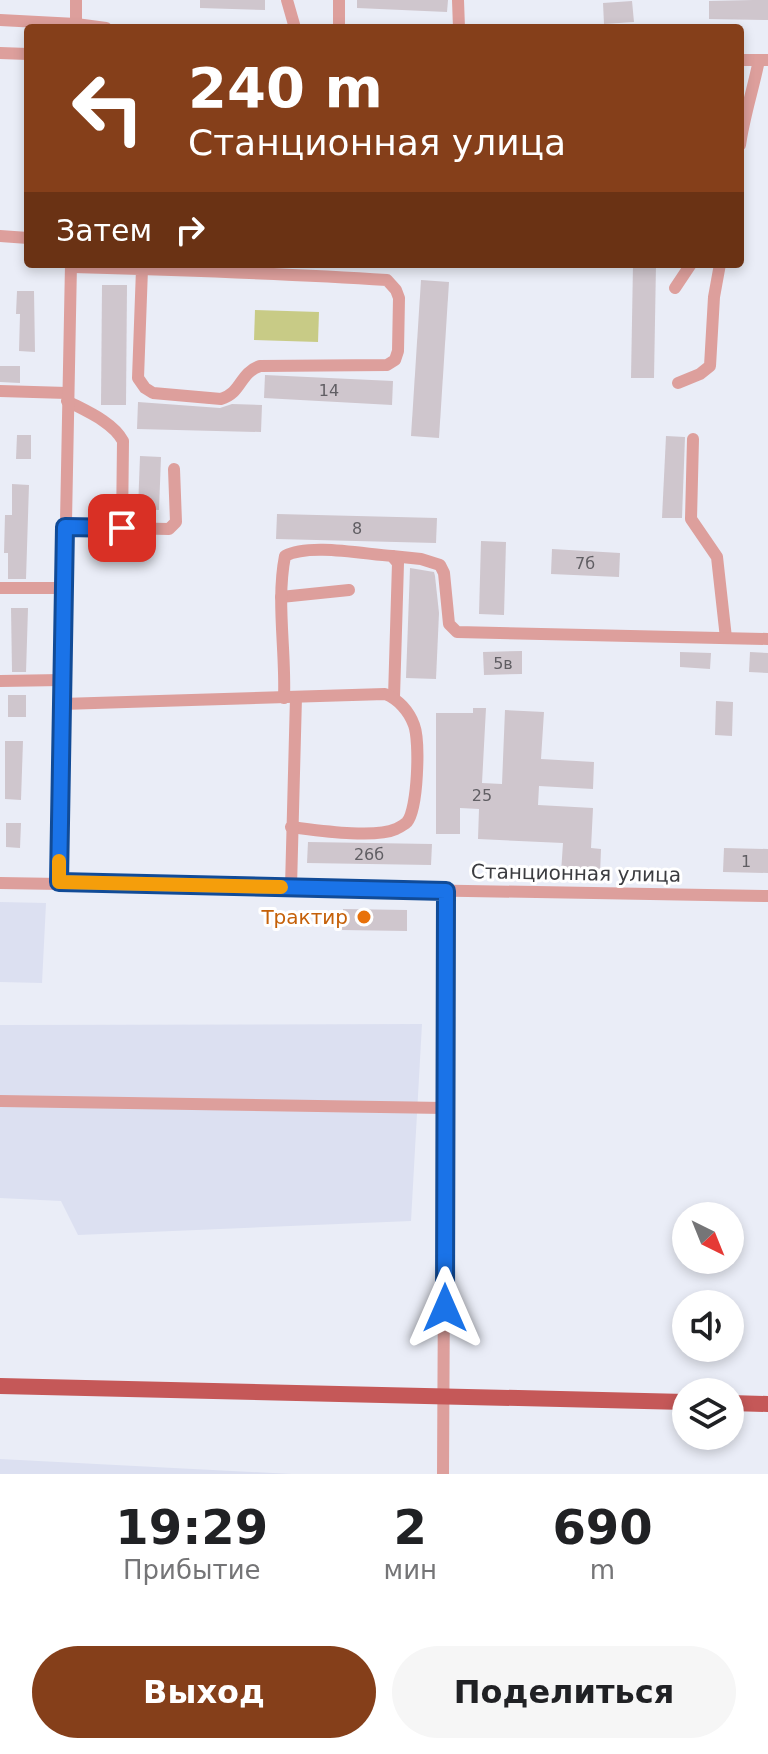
<!DOCTYPE html>
<html lang="ru">
<head>
<meta charset="utf-8">
<style>
	:root { --surface:#fff; --page:#f6f6f6; --text:#202124; --muted:#757577; --accent:#853f1a }
	body { margin:0; font-family:"DejaVu Sans",sans-serif; background:var(--page); color:var(--text); height:100vh; display:flex; flex-direction:column; font-size:30px; white-space:nowrap }
	* { box-sizing:border-box; margin:0 }
	p { font-size:26px; color:var(--muted) }
	.icon { flex:none; width:44px; height:44px; fill:none; stroke:currentColor; stroke-width:2; stroke-linecap:round; stroke-linejoin:round }
	.map { position:relative; height:1474px; overflow:hidden }
	.panel { display:flex; flex-direction:column; background:var(--surface); flex:1 }
	.panel>* { flex:none }
	.guide { position:absolute; left:24px; top:24px; width:720px; height:244px; border-radius:8px; box-shadow:0 4px 12px #0003; background:#853f1a; color:#fff; overflow:hidden }
	.needle { width:52px; rotate:137deg }
	.controls { position:absolute; left:672px; top:1202px; display:grid; gap:16px }
	.controls a { display:grid; place-items:center; width:72px; height:72px; border-radius:50%; background:var(--surface); box-shadow:0 4px 12px #0003; font-size:40px }
	.pin { position:absolute; display:grid; place-items:center; width:68px; height:68px; color:#fff; margin:-34px; border-radius:16px; box-shadow:0 4px 12px #0006 }
	.me { position:absolute; width:88px; margin:-44px; rotate:0deg; stroke-linejoin:round; filter:drop-shadow(0 0 6px #0008) }
	.turn { display:flex; align-items:center; gap:28px; height:168px; padding:0 32px; font-size:36px }
	.turn .icon { width:104px; height:104px; stroke-width:2.5 }
	.turn b { display:block; font-size:56px; line-height:68px }
	.then { display:flex; align-items:center; height:76px; padding:0 32px; background:#0003; gap:16px; font-size:30px }
	.eta { display:flex; justify-content:space-evenly; align-items:center; height:136px; text-align:center }
	.eta b { font-size:48px; font-weight:700; line-height:56px }
	.action { display:flex; gap:16px; margin-top:auto; padding:16px 32px }
	.action a { flex:1; height:92px; border-radius:48px; background:var(--accent); color:#fff; font-size:32px; font-weight:700; line-height:92px; text-align:center }
	.action a+a { background:var(--page); color:var(--text) }
	.map>svg:first-child { display:block }
	.built { fill:#dce0f1 }
	.green { fill:#c8cb86 }
	.building { fill:#cfc6cd }
	.lines { fill:none; stroke-linecap:round; stroke-linejoin:round }
	.minor { stroke:#dd9f9c; stroke-width:12 }
	.major { stroke:#c55858; stroke-width:16 }
	.route-casing { stroke:#114b97; stroke-width:20 }
	.route { stroke:#1a73e8; stroke-width:14 }
	.slow { stroke:#f59e0b; stroke-width:14 }
	.food-dot { fill:#e8710a; stroke:#fff; stroke-width:3 }
	.labels { text-anchor:middle; dominant-baseline:central; stroke-width:6; stroke-linejoin:round; paint-order:stroke }
	.number-label { font-size:16px; fill:#605e63 }
	.street-label { font-size:20px; fill:#3b3c40; stroke:#fff }
	.food-label { font-size:20px; fill:#c56008; stroke:#fff; text-anchor:end }
</style>
</head>
<body>
<div class="map">
<svg width="768" height="1474" viewBox="0 0 768 1474">
	<rect width="100%" height="100%" fill="#eaedf7"/>
	<g class="built">
		<polygon points="0,902 46,903 42,983 0,982"/>
		<polygon points="422,1024 411,1221 78,1235 61,1201 0,1198 0,1025"/>
		<polygon points="0,1459 292,1474 0,1474"/>
	</g>
	<polygon class="green" points="255,310 319,312 318,342 254,340"/>
	<g class="building">
		<polygon points="200,0 265,0 265,10 200,8"/>
		<polygon points="357,0 448,0 447,12 357,8"/>
		<polygon points="753,0 768,0 768,20 709,19 709,1"/>
		<polygon points="632,1 634,22 604,24 603,3"/>
		<polygon points="633,264 656,264 654,378 631,378"/>
		<polygon points="421,280 449,282 439,438 411,436"/>
		<polygon points="102,285 127,285 126,405 101,405"/>
		<polygon points="17,291 34,291 35,352 19,351 20,314 16,314"/>
		<polygon points="0,366 20,366 20,383 0,382"/>
		<polygon points="265,375 393,381 392,405 264,398"/>
		<polygon points="138,402 220,408 232,404 262,405 261,432 137,429"/>
		<polygon points="17,435 31,435 31,459 16,459"/>
		<polygon points="666,436 685,437 682,518 662,518"/>
		<polygon points="140,456 161,457 159,510 138,509"/>
		<polygon points="12,484 29,485 26,579 8,579 8,553 4,553 5,515 12,515"/>
		<polygon points="277,514 437,518 436,543 276,539"/>
		<polygon points="481,541 506,542 504,615 479,614"/>
		<polygon points="552,549 620,553 619,577 551,574"/>
		<polygon points="410,568 434,572 435,576 439,613 436,679 406,678"/>
		<polygon points="11,608 28,608 26,672 12,672"/>
		<polygon points="522,651 522,674 484,675 483,652"/>
		<polygon points="680,652 711,653 710,669 680,667"/>
		<polygon points="750,652 768,653 768,673 749,672"/>
		<rect x="8" y="695" width="18" height="22"/>
		<polygon points="716,701 733,702 732,736 715,735"/>
		<polygon points="473,708 486,708 482,783 502,784 505,710 544,712 541,759 594,762 593,789 539,786 538,805 593,808 591,848 601,849 600,875 561,873 563,843 478,839 479,809 460,808 460,834 436,834 436,713 473,713"/>
		<polygon points="5,741 23,741 21,800 5,799"/>
		<polygon points="6,823 21,823 20,848 6,847"/>
		<polygon points="308,842 432,844 431,865 307,863"/>
		<polygon points="724,848 768,849 768,873 723,872"/>
		<polygon points="343,909 407,910 407,931 342,930"/>
	</g>
	<g class="lines">
		<g class="minor">
			<polyline points="287,0 295,28"/>
			<polyline points="339,0 339,28"/>
			<polyline points="458,0 459,28"/>
			<polyline points="0,20 76,24 106,28"/>
			<polyline points="76,28 76,0"/>
			<polyline points="0,53 28,54"/>
			<polyline points="740,60 768,60"/>
			<path d="M740 145C744 116 753 90 759 60"/>
			<polyline points="0,236 28,238"/>
			<path d="M71 267C176 270 282 273 387 280L396 290 399 298 398 351 395 360 387 365 260 366C239 373 242 393 221 399L153 393 145 388 138 378 142 269"/>
			<polyline points="675,288 691,264"/>
			<polyline points="678,383 700,374 710,366 714,297 720,264"/>
			<polyline points="0,391 67,393"/>
			<path d="M67 401C86 411 113 422 123 441L122 528"/>
			<polyline points="693,439 691,519 717,557 726,638"/>
			<polyline points="65,527 169,529 176,522 174,469"/>
			<polyline points="392,556 421,559 440,565 444,573 449,624 457,632 768,639"/>
			<polyline points="0,588 64,588"/>
			<polyline points="281,597 349,590"/>
			<polyline points="0,681 62,680"/>
			<path d="M284 698C286 651 276 602 285 556 309 543 363 554 392 556L398 563 394 697"/>
			<path d="M62 704 385 694C398 699 409 711 414 725 420 741 418 809 407 822 404 825 400 827 396 829 374 839 316 830 291 827"/>
			<polyline points="59,882 71,264"/>
			<polyline points="0,883 768,896"/>
			<polyline points="291,887 296,697"/>
			<polyline points="0,1101 444,1108"/>
			<polyline points="443,1474 446,891"/>
		</g>
		<g class="major">
			<polyline points="0,1386 686,1402"/>
			<polyline points="730,1403 768,1404"/>
		</g>
	</g>
	<g class="lines">
		<defs>
			<polyline id="route" points="122,528 65,527 59,882 446,891 445,1308"/>
		</defs>
		<use href="#route" class="route-casing"/>
		<use href="#route" class="route"/>
		<polyline class="slow" points="59,861 59,882 281,887"/>
	</g>
	<circle class="food-dot" cx="364" cy="917" r="8"/>
	<g class="labels">
		<g class="number-label">
			<text x="329" y="390">14</text>
			<text x="357" y="528">8</text>
			<text x="585" y="563">7б</text>
			<text x="503" y="663">5в</text>
			<text x="482" y="795">25</text>
			<text x="369" y="854">26б</text>
			<text x="746" y="861">1</text>
		</g>
		<g class="street-label">
			<text transform="translate(576 873) rotate(1)">Станционная улица</text>
		</g>
		<g class="food-label">
			<text x="348" y="917">Трактир</text>
		</g>
	</g>
</svg>
<div class="controls">
<a><svg class="needle" viewBox="-14 -14 28 28"><path d="M0-13l5 13h-10z" fill="#e53935"/><path d="M0 13l5-13h-10z" fill="#757577"/></svg></a>
<a><svg class="icon" aria-label="sound" viewBox="0 0 24 24"><path d="M4 9h4l5-4v14l-5-4H4zM17 9q2 3 0 6"/></svg></a>
<a><svg class="icon" aria-label="layers" viewBox="0 0 24 24"><path d="M12 4l9 5-9 5-9-5zM3 14l9 5 9-5"/></svg></a>
</div>
<div class="pin" style="left:122px;top:528px;background:#d93025"><svg class="icon" aria-label="arrive" viewBox="0 0 24 24"><path d="M6 21V4h12l-3 4 3 4H6"/></svg></div>
<svg class="me" style="left:445px;top:1308px" viewBox="-20 -20 40 40"><path d="M0-17L14 15 0 8-14 15z" fill="#1a73e8" stroke="#fff" stroke-width="4"/></svg>
<div class="guide">
<div class="turn"><svg class="icon" aria-label="left" viewBox="0 0 24 24"><path d="M17 20v-9H6M10 6l-5 5 5 5"/></svg><div><b>240 m</b>Станционная улица</div></div>
<div class="then">Затем<svg class="icon" aria-label="right" viewBox="0 0 24 24"><path d="M7 20v-9h11M14 6l5 5-5 5"/></svg></div>
</div>
</div>
<section class="panel">
<div class="eta">
<div><b>19:29</b><p>Прибытие</p></div>
<div><b>2</b><p>мин</p></div>
<div><b>690</b><p>m</p></div>
</div>
<div class="action"><a>Выход</a><a>Поделиться</a></div>
</section>
</body>
</html>
